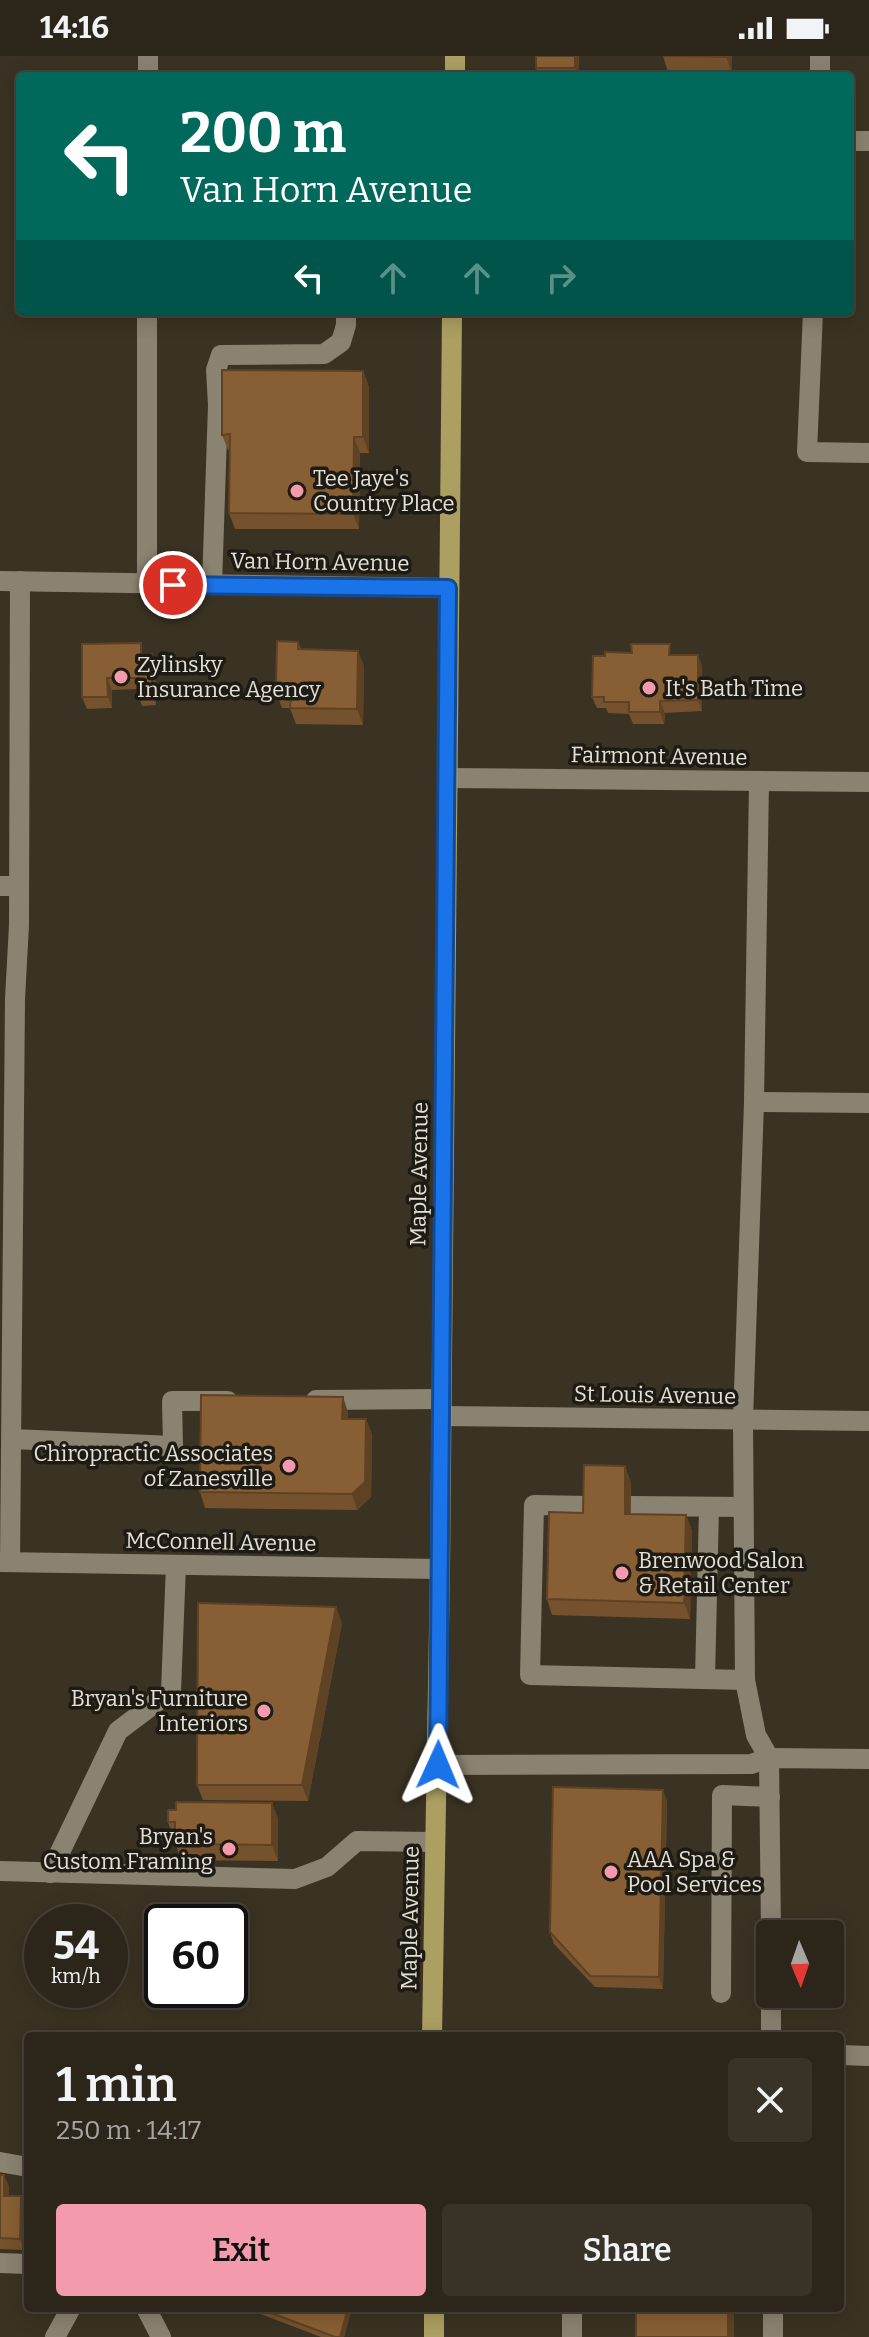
<!DOCTYPE html>
<html lang="en">
<head>
<meta charset="utf-8">
<style>
	:root { --surface:#2c261a; --page:#383227; --text:#f1f3f6; --muted:#a6a5a2; --line:#484339; --accent:#f39aac }
	body { margin:0; font-family:Bitter,serif; background:var(--page); color:var(--text); height:100vh; display:flex; flex-direction:column; font-size:30px; white-space:nowrap }
	* { box-sizing:border-box; margin:0 }
	p { font-size:26px; color:var(--muted) }
	.icon { flex:none; width:44px; height:44px; fill:none; stroke:currentColor; stroke-width:2; stroke-linecap:round; stroke-linejoin:round }
	.map { position:relative; flex:1; overflow:hidden }
	.drawer { position:absolute; left:24px; top:1976px; width:820px; height:280px; display:flex; flex-direction:column; background:var(--surface); border-radius:8px; box-shadow:0 4px 20px #0003,0 0 0 2px var(--line) }
	.drawer>* { flex:none }
	.guide { position:absolute; left:16px; top:16px; width:838px; height:244px; border-radius:8px; box-shadow:0 4px 20px #0003,0 0 0 2px var(--line); background:#00695c; color:#fff; overflow:hidden }
	.needle { width:52px; rotate:178deg }
	.fabs { position:absolute; left:756px; top:1864px; display:grid; gap:16px }
	.fabs a { display:grid; place-items:center; width:88px; height:88px; border-radius:8px; background:var(--surface); box-shadow:0 4px 20px #0003,0 0 0 2px var(--line); font-size:40px }
	.speed { position:absolute; left:24px; top:1848px; display:flex; gap:16px; font-size:40px; font-weight:700; text-align:center }
	.speed>* { display:grid; place-content:center; width:104px; height:104px; border-radius:50%; background:var(--surface); box-shadow:0 4px 20px #0003,0 0 0 2px var(--line); line-height:1 }
	.speed small { font-size:20px; font-weight:400 }
	.speed .limit { border:4px solid #111; border-radius:12px; background:#fff; color:#111 }
	.pin { position:absolute; display:grid; place-items:center; width:68px; height:68px; color:#fff; margin:-34px; border:4px solid #fff; border-radius:50%; box-shadow:0 2px 8px #0007 }
	.me { position:absolute; width:88px; margin:-44px; rotate:1deg; stroke-linejoin:round; filter:drop-shadow(0 0 6px #0008) }
	.turn { display:flex; align-items:center; gap:28px; height:168px; padding:0 32px; font-size:36px }
	.turn .icon { width:104px; height:104px; stroke-width:2.5 }
	.turn b { display:block; font-size:56px; line-height:68px }
	.lanes { display:flex; align-items:center; height:76px; padding:0 32px; background:#0003; justify-content:center; gap:40px; direction:ltr }
	.lanes .off { opacity:.35 }
	.round { display:grid; place-items:center; flex:none; width:84px; height:84px; border-radius:8px; background:var(--page) }
	.head { display:flex; align-items:center; justify-content:space-between; height:136px; padding:0 32px }
	h1 { font-size:48px; font-weight:600; line-height:60px }
	.action { display:flex; gap:16px; margin-top:auto; padding:16px 32px }
	.action a { flex:1; height:92px; border-radius:8px; background:var(--accent); color:#111; font-size:32px; font-weight:600; line-height:92px; text-align:center }
	.action a+a { background:var(--page); color:var(--text) }
	.status { display:flex; justify-content:space-between; align-items:center; height:56px; padding:0 40px; background:var(--surface); direction:ltr }
	.status svg { height:22px; fill:currentColor }
	.map>svg:first-child { display:block }
	.lines { fill:none; stroke-linecap:round; stroke-linejoin:round }
	.service { stroke:#8b8371; stroke-width:20 }
	.minor { stroke:#8b8371; stroke-width:20 }
	.tertiary { stroke:#8b8371; stroke-width:20 }
	.primary { stroke:#ac9f62; stroke-width:20 }
	.wall { fill:#75522d }
	.shaded-wall { fill:#5f4224 }
	.building { fill:#885f34; stroke:#5f4224; stroke-width:2 }
	.route-casing { stroke:#114b97; stroke-width:20 }
	.route { stroke:#1a73e8; stroke-width:14 }
	.poi-dot { fill:#f39aac; stroke:#1e1b14; stroke-width:3 }
	.labels { text-anchor:middle; dominant-baseline:central; stroke-width:7; stroke-linejoin:round; paint-order:stroke }
	.poi-label { font-size:22px; fill:#e4e0d6; stroke:#1e1b14; text-anchor:start }
	.street-label { font-size:22px; fill:#e4e0d6; stroke:#1e1b14 }
</style>
</head>
<body>
<div class="status"><b>14:16</b><svg viewBox="0 0 49 12"><path d="M0 12V9h3v3zM5 12V6h3v6zM10 12V3h3v9zM15 12V0h3v12zM26 1h20v11H26zM47 4h2v5h-2z"/></svg></div>
<div class="map">
<svg width="869" height="2281" viewBox="0 0 869 2281">
	<rect width="100%" height="100%" fill="#3a3323"/>
	<g class="lines">
		<g class="service">
			<polyline points="820,0 820,20"/>
			<polyline points="148,20 148,0"/>
			<polyline points="813,256 807,396 869,397"/>
			<polyline points="147,529 147,256"/>
			<polyline points="212,529 218,349 216,314 221,299 324,298 341,286 346,269 346,256"/>
			<polyline points="759,725 754,1046 743,1364 745,1624 756,1679 769,1702 771,1878"/>
			<polyline points="0,830 19,830"/>
			<polyline points="754,1046 869,1047"/>
			<polyline points="316,1344 440,1343"/>
			<polyline points="12,1383 173,1390 172,1345 228,1345"/>
			<polyline points="589,1450 534,1449 530,1619 745,1624"/>
			<polyline points="631,1450 743,1451"/>
			<polyline points="705,1623 709,1451"/>
			<polyline points="438,1709 751,1708 769,1702 869,1703"/>
			<polyline points="0,1815 295,1823 327,1811 357,1785 435,1786"/>
			<polyline points="50,1817 118,1675 171,1635 176,1509"/>
			<polyline points="721,1937 722,1739 770,1741"/>
			<polyline points="771,1938 771,1980"/>
			<polyline points="0,2207 28,2208"/>
			<polyline points="146,2252 161,2281"/>
			<polyline points="773,2252 773,2281"/>
			<polyline points="572,2281 572,2252"/>
		</g>
		<g class="minor">
			<polyline points="850,85 869,85"/>
			<polyline points="0,525 448,532"/>
			<polyline points="448,722 869,726"/>
			<polyline points="441,1360 869,1365"/>
			<polyline points="0,1506 440,1513"/>
			<polyline points="10,1506 15,943 19,869 20,525"/>
			<polyline points="840,1999 869,2000"/>
			<polyline points="0,2106 28,2111"/>
		</g>
		<polyline class="tertiary" points="55,2281 71,2252"/>
		<g class="primary">
			<polyline points="455,20 455,0"/>
			<polyline points="432,1980 440,1513 452,256"/>
			<polyline points="434,2252 434,2281"/>
		</g>
	</g>
	<g class="wall">
		<polygon points="579,0 579,20 539,20 536,12"/>
		<polygon points="663,0 732,0 732,17 668,16"/>
		<polygon points="363,315 369,331 369,397 360,397 359,473 235,473 229,457 230,394 228,394 222,379"/>
		<polygon points="298,586 301,593 364,610 363,669 296,668 290,652 282,652 276,636"/>
		<polygon points="82,588 145,598 152,598 156,609 156,649 142,650 138,638 138,633 112,634 112,652 87,653 82,641"/>
		<polygon points="674,599 702,610 702,655 665,657 664,668 633,668 629,658 608,657 606,652 597,652 592,641"/>
		<polygon points="343,1341 348,1357 348,1363 366,1363 372,1379 371,1441 357,1454 205,1452 200,1436"/>
		<polygon points="631,1426 631,1458 686,1459 692,1475 690,1563 552,1559 547,1543 583,1457"/>
		<polygon points="342,1567 308,1745 203,1744 197,1729"/>
		<polygon points="667,1745 663,1933 595,1931 554,1888 550,1876"/>
		<polygon points="272,1747 278,1763 278,1805 181,1804 168,1766"/>
		<polygon points="0,2119 9,2130 8,2140 25,2152 24,2194 0,2193"/>
		<polygon points="245,2252 352,2252 344,2281 321,2281"/>
	</g>
	<g class="shaded-wall">
		<polygon points="575,0 579,0 579,20 575,12"/>
		<polygon points="726,0 732,0 732,17"/>
		<polygon points="363,315 369,331 369,397 363,381"/>
		<polygon points="354,381 360,397 359,473 353,458"/>
		<polygon points="358,595 364,610 363,669 357,653"/>
		<polygon points="152,598 156,609 156,649 152,638"/>
		<polygon points="698,599 702,610 702,655 698,644"/>
		<polygon points="107,622 112,634 112,652 108,641"/>
		<polygon points="660,645 665,657 664,668 660,656"/>
		<polygon points="343,1341 348,1357 348,1379 342,1363"/>
		<polygon points="366,1363 372,1379 371,1441 357,1454 352,1438"/>
		<polygon points="625,1410 631,1426 630,1474 625,1458"/>
		<polygon points="686,1459 692,1475 690,1563 684,1547"/>
		<polygon points="336,1551 342,1567 308,1745 302,1729"/>
		<polygon points="663,1734 667,1745 663,1933 659,1921"/>
		<polygon points="272,1747 278,1763 278,1805 272,1789"/>
		<polygon points="4,2119 9,2130 8,2151 4,2140"/>
		<polygon points="21,2140 25,2152 24,2194 20,2183"/>
		<polygon points="348,2252 352,2252 344,2281 340,2281"/>
		<rect x="728" y="2252" width="6" height="29"/>
	</g>
	<g class="building">
		<rect x="536" y="0" width="39" height="12"/>
		<polygon points="663,0 726,0 726,1"/>
		<polygon points="222,314 363,315 363,381 354,381 353,458 229,457 230,378 222,379"/>
		<polygon points="277,585 298,586 298,593 358,595 357,653 290,652 291,636 276,636"/>
		<polygon points="141,587 141,598 152,598 152,638 138,638 138,622 107,622 108,641 82,641 82,588"/>
		<polygon points="631,588 670,588 669,599 698,599 698,644 660,645 660,656 629,656 629,646 604,646 604,641 592,641 593,600 605,600 605,596 632,597"/>
		<polygon points="201,1339 343,1341 342,1363 366,1363 365,1426 352,1438 200,1436"/>
		<polygon points="584,1409 625,1410 625,1458 686,1459 684,1547 547,1543 549,1456 583,1457"/>
		<polygon points="198,1547 336,1551 302,1729 197,1729"/>
		<polygon points="553,1731 663,1734 659,1921 590,1920 550,1876"/>
		<polygon points="176,1746 272,1747 272,1789 175,1788 175,1766 168,1766 168,1754 176,1754"/>
		<polygon points="0,2119 4,2119 4,2140 21,2140 20,2183 0,2182"/>
		<polygon points="258,2252 348,2252 340,2281 335,2281"/>
		<rect x="636" y="2252" width="92" height="29"/>
	</g>
	<g class="lines">
		<defs>
			<polyline id="route" points="173,529 448,532 438,1709"/>
		</defs>
		<use href="#route" class="route-casing"/>
		<use href="#route" class="route"/>
	</g>
	<g class="poi-dot">
		<circle cx="297" cy="435" r="8"/>
		<circle cx="121" cy="621" r="8"/>
		<circle cx="649" cy="632" r="8"/>
		<circle cx="289" cy="1410" r="8"/>
		<circle cx="622" cy="1517" r="8"/>
		<circle cx="264" cy="1655" r="8"/>
		<circle cx="229" cy="1793" r="8"/>
		<circle cx="611" cy="1816" r="8"/>
	</g>
	<g class="labels">
		<g class="poi-label">
			<text x="313" y="422">Tee Jaye's<tspan x="313" dy="25">Country Place</tspan></text>
			<text x="137" y="608">Zylinsky<tspan x="137" dy="25">Insurance Agency</tspan></text>
			<text x="665" y="632">It's Bath Time</text>
			<text x="273" y="1397" text-anchor="end">Chiropractic Associates<tspan x="273" dy="25">of Zanesville</tspan></text>
			<text x="638" y="1504">Brenwood Salon<tspan x="638" dy="25">&amp; Retail Center</tspan></text>
			<text x="248" y="1642" text-anchor="end">Bryan's Furniture<tspan x="248" dy="25">Interiors</tspan></text>
			<text x="213" y="1780" text-anchor="end">Bryan's<tspan x="213" dy="25">Custom Framing</tspan></text>
			<text x="627" y="1803">AAA Spa &amp;<tspan x="627" dy="25">Pool Services</tspan></text>
		</g>
		<g class="street-label">
			<text transform="translate(320 506) rotate(1)">Van Horn Avenue</text>
			<text transform="translate(659 700) rotate(1)">Fairmont Avenue</text>
			<text transform="translate(419 1118) rotate(-89)">Maple Avenue</text>
			<text transform="translate(655 1339) rotate(1)">St Louis Avenue</text>
			<text transform="translate(221 1486) rotate(1)">McConnell Avenue</text>
			<text transform="translate(410 1862) rotate(-89)">Maple Avenue</text>
		</g>
	</g>
</svg>
<div class="fabs">
<a><svg class="needle" viewBox="-14 -14 28 28"><path d="M0-13l5 13h-10z" fill="#e53935"/><path d="M0 13l5-13h-10z" fill="#a6a5a2"/></svg></a>
</div>
<div class="speed"><div>54<small>km/h</small></div><div class="limit">60</div></div>
<div class="pin" style="left:173px;top:529px;background:#d93025"><svg class="icon" aria-label="arrive" viewBox="0 0 24 24"><path d="M6 21V4h12l-3 4 3 4H6"/></svg></div>
<svg class="me" style="left:438px;top:1709px" viewBox="-20 -20 40 40"><path d="M0-17L14 15 0 8-14 15z" fill="#1a73e8" stroke="#fff" stroke-width="4"/></svg>
<div class="guide">
<div class="turn"><svg class="icon" aria-label="left" viewBox="0 0 24 24"><path d="M17 20v-9H6M10 6l-5 5 5 5"/></svg><div><b>200 m</b>Van Horn Avenue</div></div>
<div class="lanes"><svg class="icon" aria-label="left" viewBox="0 0 24 24"><path d="M17 20v-9H6M10 6l-5 5 5 5"/></svg><svg class="icon off" aria-label="ahead" viewBox="0 0 24 24"><path d="M12 20V5M6 11l6-6 6 6"/></svg><svg class="icon off" aria-label="ahead" viewBox="0 0 24 24"><path d="M12 20V5M6 11l6-6 6 6"/></svg><svg class="icon off" aria-label="right" viewBox="0 0 24 24"><path d="M7 20v-9h11M14 6l5 5-5 5"/></svg></div>
</div>
<section class="drawer">
<div class="head"><div><h1>1 min</h1><p>250 m · 14:17</p></div><a class="round"><svg class="icon" aria-label="close" viewBox="0 0 24 24"><path d="M6 6l12 12M18 6L6 18"/></svg></a></div>
<div class="action"><a>Exit</a><a>Share</a></div>
</section>
</div>
</body>
</html>
